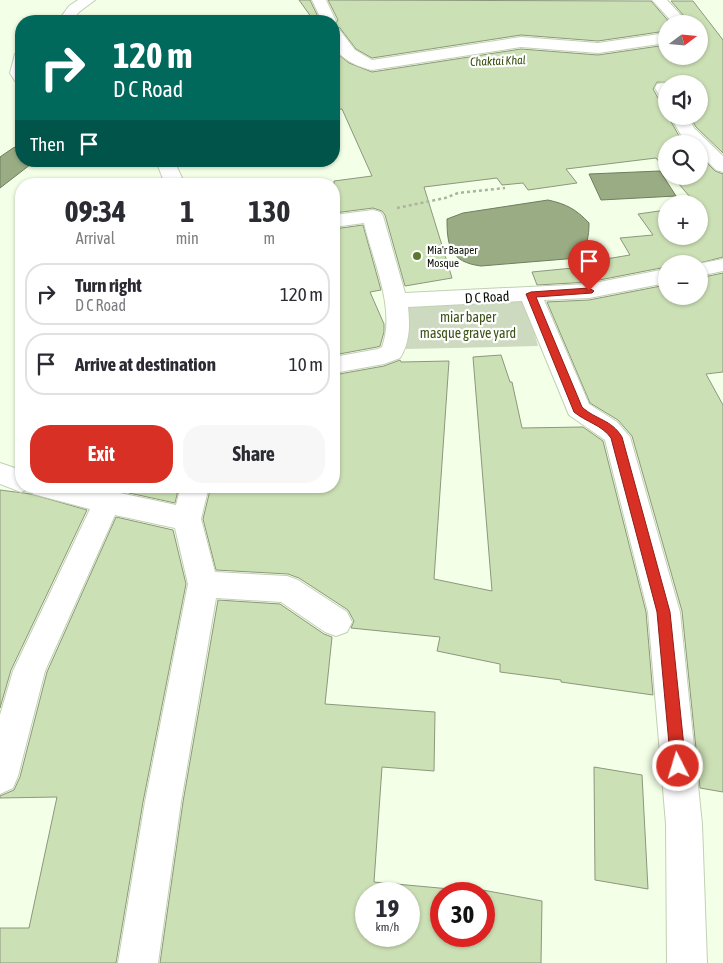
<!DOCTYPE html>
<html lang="en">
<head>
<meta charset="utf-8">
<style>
	:root { --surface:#fff; --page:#f7f7f7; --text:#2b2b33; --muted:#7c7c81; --line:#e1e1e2; --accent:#d93025 }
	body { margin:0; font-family:"Asap Condensed",sans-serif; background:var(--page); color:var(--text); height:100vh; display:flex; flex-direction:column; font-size:19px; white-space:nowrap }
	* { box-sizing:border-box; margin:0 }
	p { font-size:16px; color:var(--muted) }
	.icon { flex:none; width:28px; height:28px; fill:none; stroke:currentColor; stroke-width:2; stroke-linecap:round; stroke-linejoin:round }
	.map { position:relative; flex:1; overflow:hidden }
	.sheet { position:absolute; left:15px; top:178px; width:325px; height:315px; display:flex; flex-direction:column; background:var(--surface); border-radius:20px; box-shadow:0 1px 4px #0004 }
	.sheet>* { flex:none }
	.banner { position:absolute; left:15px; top:15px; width:325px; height:152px; border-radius:20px; box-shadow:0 1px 4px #0004; background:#00695c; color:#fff; overflow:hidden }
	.needle { width:32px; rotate:74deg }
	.buttons { position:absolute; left:658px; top:15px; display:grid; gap:10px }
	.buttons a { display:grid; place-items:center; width:50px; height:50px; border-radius:50%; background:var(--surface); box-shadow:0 1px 4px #0004; font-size:25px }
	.speed { position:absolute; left:355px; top:882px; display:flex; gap:10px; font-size:25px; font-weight:700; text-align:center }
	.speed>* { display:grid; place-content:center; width:65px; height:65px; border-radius:50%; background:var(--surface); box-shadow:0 1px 4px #0004; line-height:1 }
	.speed small { font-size:12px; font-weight:400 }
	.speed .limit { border:8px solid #d22; background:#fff; color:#111 }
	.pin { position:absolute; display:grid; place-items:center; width:42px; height:42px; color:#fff; margin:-51px -21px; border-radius:50% 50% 50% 0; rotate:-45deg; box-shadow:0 0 5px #0007 }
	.pin .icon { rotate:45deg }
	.me { position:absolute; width:55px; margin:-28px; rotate:355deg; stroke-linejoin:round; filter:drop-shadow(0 0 4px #0008) }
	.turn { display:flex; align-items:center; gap:18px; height:105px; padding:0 15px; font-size:22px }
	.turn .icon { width:65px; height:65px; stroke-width:2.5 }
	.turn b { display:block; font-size:35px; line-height:42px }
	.then { display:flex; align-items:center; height:48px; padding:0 15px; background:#0003; gap:10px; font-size:19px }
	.eta { display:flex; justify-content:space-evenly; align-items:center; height:85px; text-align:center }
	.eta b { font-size:30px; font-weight:700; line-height:35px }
	.cta { display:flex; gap:10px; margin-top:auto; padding:10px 15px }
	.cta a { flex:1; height:58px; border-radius:20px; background:var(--accent); color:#fff; font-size:20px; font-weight:700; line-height:58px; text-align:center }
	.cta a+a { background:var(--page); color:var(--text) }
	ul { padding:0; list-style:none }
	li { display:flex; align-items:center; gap:15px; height:62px; margin:0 10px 8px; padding:0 5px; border:2px solid var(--line); border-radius:20px }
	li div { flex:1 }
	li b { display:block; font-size:19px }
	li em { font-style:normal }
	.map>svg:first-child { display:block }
	.green { fill:#cedac0 }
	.water { fill:#99ac83; stroke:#6f7e5e }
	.building { fill:#cce0b5; stroke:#8b987c; fill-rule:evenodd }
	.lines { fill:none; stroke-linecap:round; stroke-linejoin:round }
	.minor-casing { stroke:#c2d0b3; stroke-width:2 }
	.path { stroke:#abb4a1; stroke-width:2.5; stroke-dasharray:3 3; stroke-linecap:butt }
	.minor { fill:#fff; fill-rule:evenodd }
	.route { fill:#d93025; stroke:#8d1f18 }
	.poi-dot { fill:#5b792e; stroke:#fff; stroke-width:2 }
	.labels { text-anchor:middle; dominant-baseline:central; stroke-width:4.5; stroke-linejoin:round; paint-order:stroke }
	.far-poi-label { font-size:11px; fill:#0c1107; stroke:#fff; text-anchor:start }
	.far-water-label { font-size:12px; font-style:italic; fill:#384e0f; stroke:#fff }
	.street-label { font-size:14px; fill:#0c1107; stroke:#fff }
	.park-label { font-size:14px; fill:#3c5315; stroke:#fff }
</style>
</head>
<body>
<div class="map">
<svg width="723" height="963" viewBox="0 0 723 963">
	<rect width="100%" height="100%" fill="#f3ffe7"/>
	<polygon class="green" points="526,301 538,346 406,349 402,303"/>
	<g class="water">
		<polygon points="21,145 21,161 35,161 0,188 0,157 13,148"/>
		<polygon points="660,171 676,196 601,200 589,174"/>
		<path d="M548 200C566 204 576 209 589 223 589 236 587 247 578 258L481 266C450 262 447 246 447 219L463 213Z"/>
	</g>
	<g class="building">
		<polygon points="299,0 310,0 320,21 314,21"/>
		<polygon points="328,0 651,1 671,24 666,24 666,31 598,41 521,35 372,58 356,49 340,28 334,26 338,20"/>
		<polygon points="671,1 693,1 723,40 723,153 696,127 690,116 699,116 699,84 657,82 653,89 658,98 666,100 666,116 668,116 679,136 687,144 666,144 666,170 656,158 566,169 577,183 528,190 523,183 502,185 497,178 424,187 452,278 405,286 385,215 382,211 373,208 334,213 334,181 372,176 342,109 334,110 334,48 339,55 349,63 372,72 521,49 598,55 666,45 666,56 699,56 699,24 691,24"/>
		<polygon points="699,155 715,171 723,174 723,257 696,264 666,264 666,267 589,282 537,285 532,272 593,266 592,264 609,262 606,259 630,255 620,238 653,235 638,214 666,210 666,236 699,236 699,204 696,204 672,176 699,176"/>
		<polygon points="363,225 381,290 370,292 384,324 384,332 380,346 377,347 334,355 334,229"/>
		<polygon points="723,273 723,372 706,374 723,405 723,792 700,788 682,611 632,436 618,420 590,403 547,302 589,300 666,285 666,296 699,296 699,278"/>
		<polygon points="501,355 510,382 512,382 522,428 583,427 603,441 646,612 653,695 561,682 561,680 500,672 500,664 437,651 440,637 351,628 354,621 348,610 299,578 288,574 216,570 203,519 211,486 334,486 334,375 384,366 400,360 401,362 449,361 434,579 492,591 473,357"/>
		<polygon points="97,486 179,486 175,503"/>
		<polygon points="0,490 31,494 87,510 11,670 0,708"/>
		<polygon points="116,517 173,530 186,584 143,802 116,963 0,963 0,928 29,928 57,797 0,798 0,796 14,790 20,777 47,672"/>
		<path d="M218 600 280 604 324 634 332 637 325 704 435 712 434 771 382 767 374 882 461 890V886L542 901 541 963H160L183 802ZM366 894H409V936H366ZM441 894H484V936H441Z"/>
		<polygon points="594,767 642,775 648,889 595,880"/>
	</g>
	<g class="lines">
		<defs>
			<g id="minor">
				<polygon points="78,0 95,0 79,12 72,21 58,21 69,6"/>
				<polygon points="312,0 326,0 336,21 334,24 334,21 322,21"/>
				<polygon points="652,0 667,0 689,24 674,24"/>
				<path d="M334 28 339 29 355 50 372 60 521 37 598 43 666 33V43L598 53 521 47 372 70C359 67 338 59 334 44 333 39 334 32 334 28Z"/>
				<polygon points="21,52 21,83 15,81 10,73 15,54"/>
				<polygon points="663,83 666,84 666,98 660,97 655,88 657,84"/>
				<polygon points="670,116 688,116 694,128 723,156 723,172 716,170 699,153 699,144 690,144 681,135"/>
				<polygon points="156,161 174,161 185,184 165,184"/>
				<path d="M373 210 380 212 383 216 405 293 589 284 666 269V283L589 298 544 300 589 404 617 422 630 437 680 612 702 824 707 963H667L666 824 648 612 605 440 569 415 522 301 408 307C410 325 410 342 400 358L384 364 334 373V357L378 349 382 347C396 308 373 262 364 223L334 227V215Z"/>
				<polygon points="723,259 723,271 699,276 698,264"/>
				<polygon points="0,463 21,470 21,486 87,486 176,505 181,486 209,486 201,519 215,572 287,576 298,580 347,612 352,622 347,632 336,636 325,632 281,602 216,598 181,802 158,963 118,963 145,802 188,584 175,528 115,515 45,671 18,776 13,788 0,794 0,715 13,671 90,509 33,494 31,488 21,492 0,484"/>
			</g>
		</defs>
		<use href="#minor" class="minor-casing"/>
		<polyline class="path" points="397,208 445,198 458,193 505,188"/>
		<use href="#minor" class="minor"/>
	</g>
	<path class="route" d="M589 288 594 291 592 293 536 297 582 407C596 420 611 419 622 437L670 612 686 766 684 771 678 773 673 771 671 766 657 612 611 438C602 425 586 422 574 412L526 294 531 292Z"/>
	<circle class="poi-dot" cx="417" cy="256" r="5"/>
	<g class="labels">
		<g class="far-poi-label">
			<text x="427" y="250">Mia'r Baaper<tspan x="427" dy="13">Mosque</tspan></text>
		</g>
		<g class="far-water-label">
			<text transform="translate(498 61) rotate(-2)">Chaktai Khal</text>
		</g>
		<g class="street-label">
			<text transform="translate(487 297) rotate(-3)">D C Road</text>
		</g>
		<g class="park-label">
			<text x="468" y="317">miar baper<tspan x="468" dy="16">masque grave yard</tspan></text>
		</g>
	</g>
</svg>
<div class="buttons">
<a><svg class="needle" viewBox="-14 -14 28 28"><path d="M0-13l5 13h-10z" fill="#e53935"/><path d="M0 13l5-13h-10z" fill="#7c7c81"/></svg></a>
<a><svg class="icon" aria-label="sound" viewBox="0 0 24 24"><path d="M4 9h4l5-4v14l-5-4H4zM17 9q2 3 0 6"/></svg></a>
<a><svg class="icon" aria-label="search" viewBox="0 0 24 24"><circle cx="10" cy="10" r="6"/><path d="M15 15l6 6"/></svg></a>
<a>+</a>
<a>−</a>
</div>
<div class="speed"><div>19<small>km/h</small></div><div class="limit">30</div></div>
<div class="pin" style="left:589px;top:291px;background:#d93025"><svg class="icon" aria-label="arrive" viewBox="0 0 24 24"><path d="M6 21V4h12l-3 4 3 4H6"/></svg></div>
<svg class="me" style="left:678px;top:766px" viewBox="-20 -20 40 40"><circle r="17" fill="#d93025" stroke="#fff" stroke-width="3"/><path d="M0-11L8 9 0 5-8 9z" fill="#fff"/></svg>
<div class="banner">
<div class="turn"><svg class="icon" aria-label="right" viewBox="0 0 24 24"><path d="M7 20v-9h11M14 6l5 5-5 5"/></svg><div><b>120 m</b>D C Road</div></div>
<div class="then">Then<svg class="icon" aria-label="arrive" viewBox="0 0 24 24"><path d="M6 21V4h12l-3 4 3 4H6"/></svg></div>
</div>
<section class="sheet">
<div class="eta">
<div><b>09:34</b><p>Arrival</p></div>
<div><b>1</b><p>min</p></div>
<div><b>130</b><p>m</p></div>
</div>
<ul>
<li><svg class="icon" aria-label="right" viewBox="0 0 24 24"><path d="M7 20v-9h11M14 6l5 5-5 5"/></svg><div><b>Turn right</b><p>D C Road</p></div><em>120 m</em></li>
<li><svg class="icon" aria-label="arrive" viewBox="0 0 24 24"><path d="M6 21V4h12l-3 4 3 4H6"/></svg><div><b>Arrive at destination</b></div><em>10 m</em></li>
</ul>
<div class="cta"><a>Exit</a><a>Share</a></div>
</section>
</div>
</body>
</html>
